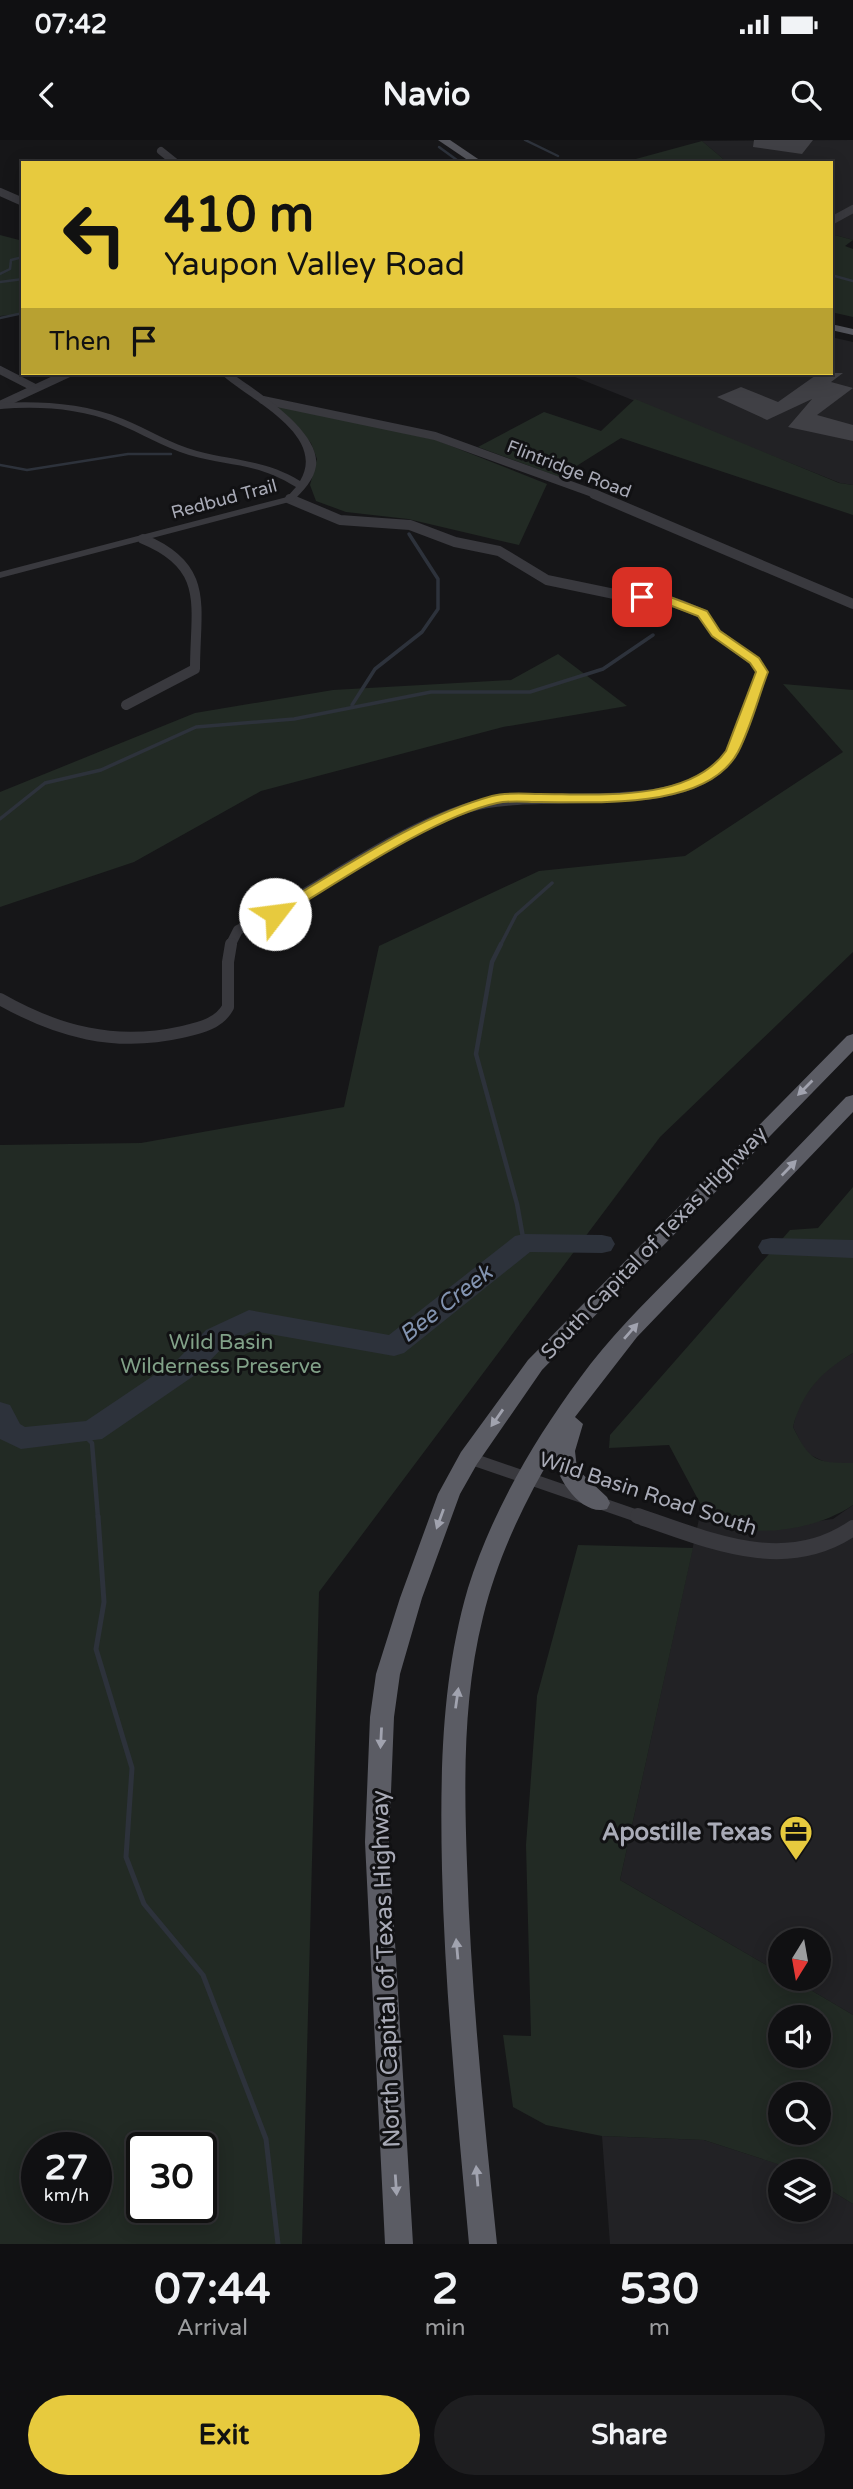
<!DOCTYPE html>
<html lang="en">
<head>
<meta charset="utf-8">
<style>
	:root { --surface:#101012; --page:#1e1e20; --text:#f1f3f6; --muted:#9c9d9f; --line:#303032; --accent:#e7ca3e }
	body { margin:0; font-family:"Varela Round",sans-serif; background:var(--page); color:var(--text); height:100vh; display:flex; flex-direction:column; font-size:26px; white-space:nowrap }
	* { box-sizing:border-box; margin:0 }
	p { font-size:23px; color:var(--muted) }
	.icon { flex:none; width:38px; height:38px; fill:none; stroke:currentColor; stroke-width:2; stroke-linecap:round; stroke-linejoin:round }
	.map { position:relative; height:2104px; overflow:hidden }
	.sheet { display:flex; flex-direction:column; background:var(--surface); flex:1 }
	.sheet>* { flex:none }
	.guide { position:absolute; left:21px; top:21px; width:812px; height:214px; border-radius:0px; box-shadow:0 4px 18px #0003,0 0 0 2px var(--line); background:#e7ca3e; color:#111; overflow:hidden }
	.needle { width:46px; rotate:191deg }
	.controls { position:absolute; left:768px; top:1788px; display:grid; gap:14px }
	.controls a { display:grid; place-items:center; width:63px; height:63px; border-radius:50%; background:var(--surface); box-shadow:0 4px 18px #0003,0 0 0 2px var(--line); font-size:35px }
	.speed { position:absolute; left:21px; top:1992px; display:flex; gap:14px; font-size:35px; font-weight:700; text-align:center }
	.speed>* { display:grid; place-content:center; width:91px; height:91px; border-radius:50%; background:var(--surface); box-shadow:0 4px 18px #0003,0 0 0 2px var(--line); line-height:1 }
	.speed small { font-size:18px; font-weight:400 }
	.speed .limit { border:4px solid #111; border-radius:10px; background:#fff; color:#111 }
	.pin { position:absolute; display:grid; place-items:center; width:60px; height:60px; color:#fff; margin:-30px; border-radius:14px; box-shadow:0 4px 10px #0006 }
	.me { position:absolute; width:77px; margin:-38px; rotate:60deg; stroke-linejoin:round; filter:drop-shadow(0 0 5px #0008) }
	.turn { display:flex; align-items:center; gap:24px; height:147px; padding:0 28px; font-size:32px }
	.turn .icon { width:91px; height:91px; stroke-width:2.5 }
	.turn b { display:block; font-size:49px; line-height:60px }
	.then { display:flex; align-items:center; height:66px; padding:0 28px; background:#0003; gap:14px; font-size:26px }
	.eta { display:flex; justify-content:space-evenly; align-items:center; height:119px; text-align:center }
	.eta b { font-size:42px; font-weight:800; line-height:49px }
	.primary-button { display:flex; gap:14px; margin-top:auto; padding:14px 28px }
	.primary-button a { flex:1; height:80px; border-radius:42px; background:var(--accent); color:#111; font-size:28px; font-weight:800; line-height:80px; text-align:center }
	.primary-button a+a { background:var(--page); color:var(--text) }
	.status { display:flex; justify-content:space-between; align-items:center; height:49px; padding:0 35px; background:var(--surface); direction:ltr }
	.status svg { height:19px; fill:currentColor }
	header { display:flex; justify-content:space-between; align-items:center; height:91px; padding:0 28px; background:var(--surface); font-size:32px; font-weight:800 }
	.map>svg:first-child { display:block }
	.built { fill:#222225 }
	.green { fill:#222a24; fill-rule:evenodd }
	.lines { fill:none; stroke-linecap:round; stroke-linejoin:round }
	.stream-far3 { stroke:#2d323b; stroke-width:2.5 }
	.stream-far2 { stroke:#2d323b; stroke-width:3.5 }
	.stream-far1 { stroke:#2d323b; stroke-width:4.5 }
	.stream { stroke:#2d323b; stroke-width:5 }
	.river { fill:#2d323b; fill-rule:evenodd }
	.building { fill:#404045 }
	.minor-far3 { stroke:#39393e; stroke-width:8 }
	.minor-far2 { stroke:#39393e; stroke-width:10 }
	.minor-far1 { stroke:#39393e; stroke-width:12 }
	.minor { stroke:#39393e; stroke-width:16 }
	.tertiary { fill:#39393e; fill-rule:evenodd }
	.primary { fill:#53545b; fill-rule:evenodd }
	.trunk { fill:#5b5c64; fill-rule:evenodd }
	.oneway { fill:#a1a3af }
	.route { fill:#e7ca3e; stroke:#968328; stroke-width:2 }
	.labels { text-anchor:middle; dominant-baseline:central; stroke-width:6; stroke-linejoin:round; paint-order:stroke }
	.far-street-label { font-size:18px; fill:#a9abb7; stroke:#111113 }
	.street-label { font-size:21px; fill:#a9abb7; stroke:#111113 }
	.park-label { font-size:21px; fill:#81a188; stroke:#111113 }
	.water-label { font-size:23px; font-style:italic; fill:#8293b0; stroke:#111113 }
	.near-poi-label { font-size:24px; font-weight:bold; fill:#a9abb7; stroke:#111113; text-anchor:end }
	.near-street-label { font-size:24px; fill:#a9abb7; stroke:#111113 }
</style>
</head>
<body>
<div class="status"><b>07:42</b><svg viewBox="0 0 49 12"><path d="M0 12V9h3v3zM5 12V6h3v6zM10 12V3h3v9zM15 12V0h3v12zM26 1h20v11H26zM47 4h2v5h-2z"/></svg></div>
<header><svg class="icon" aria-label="back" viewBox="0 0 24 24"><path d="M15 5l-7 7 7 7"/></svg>Navio<svg class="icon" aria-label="search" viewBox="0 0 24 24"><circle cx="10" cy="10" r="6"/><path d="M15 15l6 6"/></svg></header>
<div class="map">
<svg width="853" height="2104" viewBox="0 0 853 2104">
	<rect width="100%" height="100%" fill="#161618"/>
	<g class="built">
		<polygon points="853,0 853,100 831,94 831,23 728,23 702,1"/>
		<polygon points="831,197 853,202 853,345 840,343 565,233 831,233"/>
		<polygon points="853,1213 853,1323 827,1323 806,1313 793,1287 799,1263 826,1229"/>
		<polygon points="853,1365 853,1875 792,1839 819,1839 819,1801 780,1801 780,1833 620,1740 699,1379 748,1390 833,1379"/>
		<polygon points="602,1996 704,2000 800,2031 780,2032 780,2070 819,2070 819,2043 853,2064 853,2104 610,2104"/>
	</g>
	<g class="green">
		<polygon points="702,1 728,23 621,23"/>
		<polygon points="831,94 853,100 845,106 853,109 853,177 831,172"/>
		<polygon points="0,95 23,101 23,174 0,176"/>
		<polygon points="635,259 839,343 853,345 853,375 621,298 559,337 478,307 544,272 601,291"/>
		<polygon points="279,265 436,300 547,344 519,405 408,379 346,372 316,361 310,345 317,319 311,303 278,268"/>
		<polygon points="558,514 627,566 503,587 261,651 134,722 0,767 0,652 195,573 333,550 511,540"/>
		<path d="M783 544 853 550V812L660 997 319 1452 302 2104H0V1005L141 1003 344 967 379 806 539 731 685 716 843 612ZM37 2007H96V2067H37ZM142 2007H201V2067H142Z"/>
		<path d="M853 1047V1213C822 1231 802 1252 793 1287 810 1321 815 1323 853 1323V1365C825 1384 782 1394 747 1390 735 1389 722 1383 709 1380L669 1305 609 1308 610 1295 790 1090 818 1088Z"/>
		<path d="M578 1405 693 1408 620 1740 780 1833V1839H792L853 1875V2064L819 2043V2032H802L704 2000 602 1996 546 1985 513 1967 503 1895 531 1896 526 1705 537 1556ZM780 1878H819V1916H780ZM780 1955H819V1993H780Z"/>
	</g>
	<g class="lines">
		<g class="stream-far3">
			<polyline points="525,0 558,16"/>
			<polyline points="439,7 461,23"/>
			<polyline points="567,21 571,23"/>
			<polyline points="0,134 10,129 11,120 23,117"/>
			<polyline points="831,135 853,141"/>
			<polyline points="0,142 23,139"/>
			<polyline points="0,178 23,173"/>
			<polyline points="0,325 27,330 128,314 171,314"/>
		</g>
		<g class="stream-far2">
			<polyline points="352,565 375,529 422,492 438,469 438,439 409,394"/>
			<polyline points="0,679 45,643 101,630 196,587 294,579 431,552 530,552 603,529 653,495"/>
			<polyline points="500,806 516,775 552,743"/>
		</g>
		<g class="stream-far1">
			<polyline points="501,804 492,822 476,914 517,1064 524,1103"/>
			<polyline points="83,1294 92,1303 98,1378"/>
		</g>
		<polyline class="stream" points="98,1376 104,1462 96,1509 132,1628 126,1717 144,1764 203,1835 266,1999 278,2104"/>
		<g class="river">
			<polygon points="524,1094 602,1095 611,1097 615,1104 611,1111 602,1113 530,1112 404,1213 394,1216 252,1191 226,1204 198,1233 102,1299 21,1309 0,1299 0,1262 10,1265 20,1284 25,1287 86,1281 178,1219 206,1190 249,1170 389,1195 515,1096"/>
			<polygon points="771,1098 853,1100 853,1118 762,1114 758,1107 762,1100"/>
		</g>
	</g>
	<g class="building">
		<polygon points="754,0 813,0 802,14 753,7"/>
		<polygon points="819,233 843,233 831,242 853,248 817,275 853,285 853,301 788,287 812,259 767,280 717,257 741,247 778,262"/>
	</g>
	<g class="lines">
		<g class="minor-far3">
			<polyline points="161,11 176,23"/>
			<polyline points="0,52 23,62"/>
			<polyline points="831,81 853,69"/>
			<polyline points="0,230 35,248"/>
			<polyline points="263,260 435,296 598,355"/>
			<polyline points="0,265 69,233"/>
		</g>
		<g class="minor-far2">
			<polyline points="594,354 853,464"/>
			<path d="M126 565 195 529C195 467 211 427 143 399"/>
			<path d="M230 806 238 790C315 753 385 695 467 668 537 645 685 681 730 616 746 591 752 559 762 532L754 521 716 493 703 474 684 466 661 458 624 456 547 440 499 411 455 402 410 385 340 380 290 359"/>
		</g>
		<g class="minor-far1">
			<path d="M0 859C58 892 115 907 182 892 199 888 219 884 228 867V822L231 804"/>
			<polyline points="469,1318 643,1378"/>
		</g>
		<path class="minor" d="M638 1376C709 1400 785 1435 853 1388"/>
		<path class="tertiary" d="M220 233H231C255 250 321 291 316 326 314 340 303 351 293 361L0 438V432L287 357 296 347C256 322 230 327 189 315 163 307 141 293 116 283 79 268 39 266 0 269V263C41 261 84 263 123 279 148 289 171 304 197 311 235 321 266 320 300 341 328 294 247 259 220 233Z"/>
		<g class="primary">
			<polygon points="438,0 450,0 484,23 472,23"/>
			<polygon points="831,184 853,189 853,195 831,190"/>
		</g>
		<g class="trunk">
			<polygon points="853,894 853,911 542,1230 477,1324 460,1354 422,1458 400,1534 394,1577 389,1702 413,2104 385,2104 365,1702 370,1577 376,1534 400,1458 438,1354 461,1312 528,1220 847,896"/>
			<path d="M853 955V972L637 1197 575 1277 583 1284 575 1311 577 1329 607 1357 610 1363 607 1369C581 1377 553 1335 554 1312 523 1364 497 1419 483 1477 463 1557 464 1642 467 1724 471 1851 484 1978 497 2104H469C458 1980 445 1855 442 1730 440 1636 441 1540 468 1448 491 1374 534 1300 580 1238 614 1191 657 1151 698 1109 748 1059 797 1008 846 957Z"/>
		</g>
	</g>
	<defs><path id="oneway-solid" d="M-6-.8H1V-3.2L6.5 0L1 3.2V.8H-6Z" transform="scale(1.75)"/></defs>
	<g class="oneway">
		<use href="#oneway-solid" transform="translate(805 948) rotate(135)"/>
		<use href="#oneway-solid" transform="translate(789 1028) rotate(-46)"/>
		<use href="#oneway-solid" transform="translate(631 1191) rotate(-49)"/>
		<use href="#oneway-solid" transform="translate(497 1278) rotate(125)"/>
		<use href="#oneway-solid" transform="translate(440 1379) rotate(110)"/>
		<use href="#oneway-solid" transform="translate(457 1558) rotate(-82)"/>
		<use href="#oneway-solid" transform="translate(381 1598) rotate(93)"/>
		<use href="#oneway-solid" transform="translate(457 1809) rotate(-95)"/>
		<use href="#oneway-solid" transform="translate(477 2036) rotate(-95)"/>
		<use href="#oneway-solid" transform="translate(396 2045) rotate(86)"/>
	</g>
	<path class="route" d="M642 453 665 455 707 471 720 491 759 518 768 532C758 558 751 587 738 612 707 670 595 662 540 662 526 662 510 660 497 663 433 677 339 742 280 777H270V771C341 730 413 678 492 656 507 652 525 654 540 654 596 654 689 663 726 611L756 532 750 523 712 496 698 476 659 461 638 459 636 457Z"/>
	<defs>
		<symbol id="office-pin" viewBox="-11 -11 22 30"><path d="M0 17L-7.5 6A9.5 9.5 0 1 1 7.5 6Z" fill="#e7ca3e" stroke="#111113"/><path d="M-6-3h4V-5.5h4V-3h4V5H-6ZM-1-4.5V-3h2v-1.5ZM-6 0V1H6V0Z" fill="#111"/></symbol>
	</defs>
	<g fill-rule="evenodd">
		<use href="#office-pin" x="777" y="1673" width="38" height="52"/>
	</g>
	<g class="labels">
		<g class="far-street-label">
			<text transform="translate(569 329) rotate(21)">Flintridge Road</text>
			<text transform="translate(224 359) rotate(-15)">Redbud Trail</text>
		</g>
		<g class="street-label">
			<text transform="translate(654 1103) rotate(-46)">South Capital of Texas Highway</text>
			<text transform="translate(648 1354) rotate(18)">Wild Basin Road South</text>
		</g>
		<g class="park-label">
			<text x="221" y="1202">Wild Basin<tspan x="221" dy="24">Wilderness Preserve</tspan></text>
		</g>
		<g class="water-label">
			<text transform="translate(446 1164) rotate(-38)">Bee Creek</text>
		</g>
		<g class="near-poi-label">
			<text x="772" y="1692">Apostille Texas</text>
		</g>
		<g class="near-street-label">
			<text transform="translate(386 1829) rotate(-92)">North Capital of Texas Highway</text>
		</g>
	</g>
</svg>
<div class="controls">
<a><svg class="needle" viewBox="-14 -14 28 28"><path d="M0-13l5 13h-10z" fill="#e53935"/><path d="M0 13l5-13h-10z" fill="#9c9d9f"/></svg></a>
<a><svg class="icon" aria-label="sound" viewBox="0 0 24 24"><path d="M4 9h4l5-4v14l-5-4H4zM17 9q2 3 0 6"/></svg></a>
<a><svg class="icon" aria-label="search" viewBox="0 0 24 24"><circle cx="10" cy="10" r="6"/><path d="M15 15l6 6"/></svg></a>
<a><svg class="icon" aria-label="layers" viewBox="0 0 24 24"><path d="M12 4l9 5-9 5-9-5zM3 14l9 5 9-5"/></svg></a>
</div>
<div class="speed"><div>27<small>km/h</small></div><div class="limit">30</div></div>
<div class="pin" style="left:642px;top:457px;background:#d93025"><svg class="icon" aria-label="arrive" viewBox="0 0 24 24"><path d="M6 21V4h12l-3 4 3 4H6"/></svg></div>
<svg class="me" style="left:275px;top:774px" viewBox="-20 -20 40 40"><circle r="19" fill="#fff"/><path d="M0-13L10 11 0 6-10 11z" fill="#e7ca3e"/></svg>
<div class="guide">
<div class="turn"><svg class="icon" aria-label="left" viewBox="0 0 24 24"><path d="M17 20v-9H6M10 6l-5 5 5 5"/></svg><div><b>410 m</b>Yaupon Valley Road</div></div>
<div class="then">Then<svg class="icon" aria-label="arrive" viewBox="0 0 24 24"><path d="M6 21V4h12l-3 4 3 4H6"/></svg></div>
</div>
</div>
<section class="sheet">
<div class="eta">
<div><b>07:44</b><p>Arrival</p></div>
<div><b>2</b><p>min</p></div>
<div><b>530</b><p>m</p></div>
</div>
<div class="primary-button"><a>Exit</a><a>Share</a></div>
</section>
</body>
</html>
